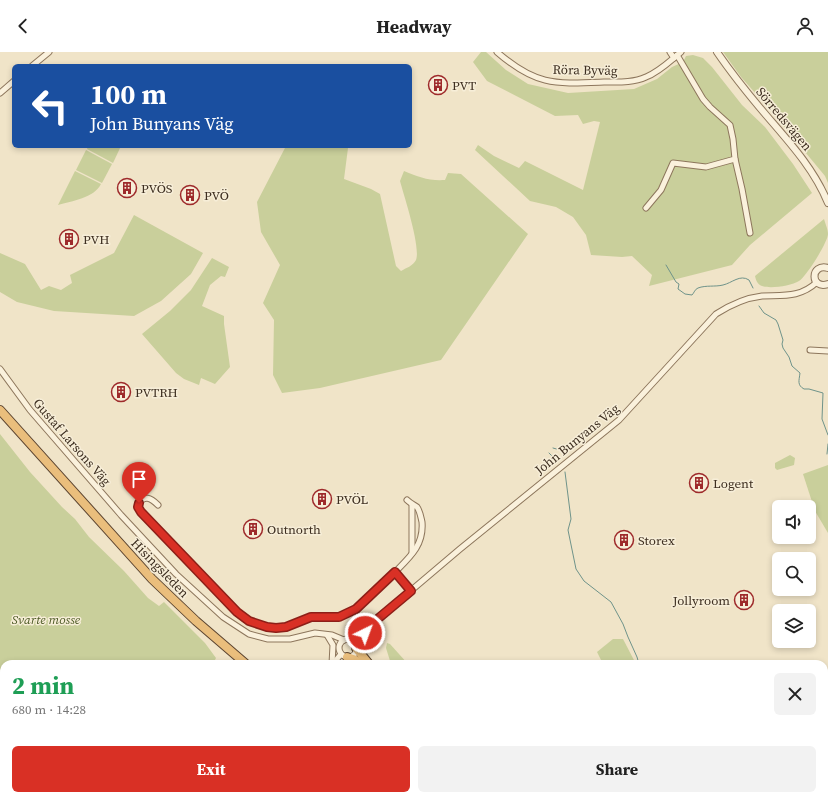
<!DOCTYPE html>
<html lang="en">
<head>
<meta charset="utf-8">
<style>
	:root { --surface:#fff; --page:#f2f2f2; --text:#222; --muted:#767676; --accent:#d93025 }
	body { margin:0; font-family:"Source Serif 4",serif; background:var(--page); color:var(--text); height:100vh; display:flex; flex-direction:column; font-size:15px; white-space:nowrap }
	* { box-sizing:border-box; margin:0 }
	p { font-size:13px; color:var(--muted) }
	.icon { flex:none; width:22px; height:22px; fill:none; stroke:currentColor; stroke-width:2; stroke-linecap:round; stroke-linejoin:round }
	.map { position:relative; flex:1; overflow:hidden }
	.sheet { position:absolute; left:0px; top:608px; width:828px; height:140px; display:flex; flex-direction:column; background:var(--surface); border-radius:12px 12px 0 0; box-shadow:0 2px 6px #0003 }
	.sheet>* { flex:none }
	.banner { position:absolute; left:12px; top:12px; width:400px; height:84px; border-radius:6px; box-shadow:0 2px 6px #0003; background:#1a4fa0; color:#fff; overflow:hidden }
	.fabs { position:absolute; left:772px; top:448px; display:grid; gap:8px }
	.fabs a { display:grid; place-items:center; width:44px; height:44px; border-radius:6px; background:var(--surface); box-shadow:0 2px 6px #0003; font-size:20px }
	.pin { position:absolute; display:grid; place-items:center; width:34px; height:34px; color:#fff; margin:-41px -17px; border-radius:50% 50% 50% 0; rotate:-45deg; box-shadow:0 0 4px #0007 }
	.pin .icon { rotate:45deg }
	.me { position:absolute; width:44px; margin:-22px; rotate:42deg; stroke-linejoin:round; filter:drop-shadow(0 0 3px #0008) }
	.turn { display:flex; align-items:center; gap:14px; height:84px; padding:0 12px; font-size:18px }
	.turn .icon { width:52px; height:52px; stroke-width:2.5 }
	.turn b { display:block; font-size:28px; line-height:34px }
	.round { display:grid; place-items:center; flex:none; width:42px; height:42px; border-radius:6px; background:var(--page) }
	.headline { display:flex; align-items:center; justify-content:space-between; height:68px; padding:0 12px }
	h1 { font-size:24px; font-weight:700; line-height:30px; color:#1e9e55 }
	.action { display:flex; gap:8px; margin-top:auto; padding:8px 12px }
	.action a { flex:1; height:46px; border-radius:6px; background:var(--accent); color:#fff; font-size:16px; font-weight:700; line-height:46px; text-align:center }
	.action a+a { background:var(--page); color:var(--text) }
	header { display:flex; justify-content:space-between; align-items:center; height:52px; padding:0 12px; background:var(--surface); font-size:18px; font-weight:700 }
	.map>svg:first-child { display:block }
	.green { fill:#c9cf9b }
	.lines { fill:none; stroke-linecap:round; stroke-linejoin:round }
	.stream { stroke:#6f938a; stroke-width:1 }
	.minor-casing { stroke:#8d765c; stroke-width:7 }
	.tertiary-casing { stroke:#8d765c; stroke-width:8 }
	.trunk-casing { stroke:#5b4430; stroke-width:10 }
	.minor { stroke:#faf1dc; stroke-width:5 }
	.tertiary { stroke:#faf1dc; stroke-width:6 }
	.trunk { stroke:#eabe7c; stroke-width:8 }
	.route-casing { stroke:#8d1f18; stroke-width:10 }
	.route { stroke:#d93025; stroke-width:7 }
	.labels { text-anchor:middle; dominant-baseline:central; stroke-width:3; stroke-linejoin:round; paint-order:stroke }
	.street-label { font-size:13px; fill:#3d2e20; stroke:#f7eed8 }
	.poi-label { font-size:13px; fill:#3d2e20; stroke:#f7eed8; text-anchor:start }
	.park-label { font-size:13px; font-style:italic; fill:#4d5a26; stroke:#f7eed8 }
</style>
</head>
<body>
<header><svg class="icon" aria-label="back" viewBox="0 0 24 24"><path d="M15 5l-7 7 7 7"/></svg>Headway<svg class="icon" aria-label="person" viewBox="0 0 24 24"><circle cx="12" cy="8" r="4"/><path d="M4 21q1-7 8-7t8 7"/></svg></header>
<div class="map">
<svg width="828" height="748" viewBox="0 0 828 748">
	<rect width="100%" height="100%" fill="#f0e4c8"/>
	<g class="green">
		<polygon points="481,0 486,0 506,18 528,32 568,41 634,37 657,27 672,15 683,10 686,4 693,3 703,6 712,15 742,53 765,75 793,112 812,141 750,193 732,213 649,234 652,223 632,204 622,205 591,203 586,183 573,165 556,155 530,149 475,98 478,93 494,104 519,116 525,109 583,138 600,70 594,69 583,72 578,63 555,64 487,29 473,10"/>
		<polygon points="723,0 828,0 828,131 825,124 772,60 741,25"/>
		<polygon points="88,94 121,94 113,111 87,97"/>
		<path d="M286 94H355L348 96 344 127 371 137 380 142 396 214 401 219C406 216 413 214 416 208 421 195 404 144 400 129L404 119C419 125 428 129 445 128L448 121 461 122 528 182 441 308 320 336 282 341 273 323 274 268 263 251 280 213 261 180 257 150Z"/>
		<polygon points="86,98 112,112 102,131 76,118"/>
		<path d="M75 119 101 132C94 146 72 149 58 153Z"/>
		<polygon points="134,163 203,201 191,222 161,249 134,264 54,259 17,250 0,240 0,201 25,212 41,238 49,234 61,238 72,231 70,223 114,201"/>
		<path d="M824 167C825 171 828 177 828 182 828 190 806 225 799 229 791 234 770 237 762 234 757 232 756 228 755 224Z"/>
		<polygon points="212,206 229,215 225,225 221,224 210,233 202,254 224,264 224,272 230,315 215,332 201,326 199,333 184,327 176,321 142,282 170,259 191,238"/>
		<polygon points="0,382 30,420 62,455 75,467 89,485 124,519 148,546 159,554 164,550 205,591 216,606 213,612 4,612 4,744 433,744 441,748 0,748"/>
		<polygon points="790,403 795,406 794,413 777,418 775,416 775,411"/>
		<polygon points="828,413 828,481 815,459 803,422"/>
		<polygon points="613,587 623,587 636,612 603,612 597,600"/>
		<polygon points="387,591 390,592 408,612 391,612 386,596"/>
		<polygon points="610,744 821,744 821,748 811,748 807,745 801,748 776,748 770,745 765,748 608,748"/>
	</g>
	<g class="lines">
		<g class="stream">
			<path d="M666 213 676 230 679 232 678 237 685 242 692 243C694 241 695 237 698 236 706 233 715 235 723 233 732 231 740 222 749 228L753 236"/>
			<path d="M759 254 764 261 776 268 778 272 783 288 782 292 783 296 789 305 792 314 800 321C799 329 797 333 804 337H809L823 341 822 367 828 383"/>
			<polyline points="553,396 560,398"/>
			<polyline points="549,401 555,407"/>
			<polyline points="827,402 828,392"/>
			<polyline points="565,420 571,467 568,478 576,517 584,529 611,550 623,572 628,585 637,605 639,612"/>
			<polyline points="809,746 812,744"/>
		</g>
		<defs>
			<g id="minor">
				<path d="M497 0C536 34 555 32 604 30 618 30 633 31 646 25 659 20 670 9 681 0"/>
				<polyline points="670,0 674,6"/>
				<polyline points="32,14 49,0"/>
				<polyline points="0,41 14,29"/>
				<polyline points="735,107 742,137 750,181"/>
				<polyline points="646,156 661,138 673,111 706,115 735,107 733,87 730,73 710,55 703,47 677,3"/>
				<polyline points="810,298 828,299"/>
				<polyline points="0,317 30,358 121,463 176,522 223,565 249,582 268,587 290,587 315,581 332,583 344,588"/>
				<path d="M407 448C410 451 414 453 417 455 420 459 421 466 422 470 424 493 410 505 395 520L411 539"/>
				<path d="M158 453C151 446 144 442 138 453L141 460 237 560C249 572 270 580 287 574 295 572 302 567 310 565 324 563 336 568 349 561 363 553 383 532 395 520"/>
				<polyline points="412,453 412,501"/>
				<polyline points="327,583 333,593 332,612"/>
				<path d="M350 587 368 575 460 497 619 368 716 262C730 253 745 246 762 244 783 243 800 246 817 230"/>
				<circle cx="348" cy="596" r="9"/>
				<polyline points="356,594 367,578"/>
				<polyline points="333,612 341,602"/>
			</g>
			<g id="tertiary">
				<path d="M717 0C732 22 749 43 766 63 790 91 814 117 828 151"/>
				<path d="M828 216C810 211 810 238 828 232"/>
			</g>
			<g id="trunk">
				<polyline points="0,358 152,527 196,569 246,612"/>
				<polyline points="356,596 369,612"/>
				<polyline points="347,605 356,608 361,612"/>
				<polyline points="445,744 453,748"/>
				<polyline points="456,744 465,748"/>
			</g>
		</defs>
		<use href="#minor" class="minor-casing"/>
		<use href="#tertiary" class="tertiary-casing"/>
		<use href="#trunk" class="trunk-casing"/>
		<use href="#minor" class="minor"/>
		<use href="#tertiary" class="tertiary"/>
		<use href="#trunk" class="trunk"/>
	</g>
	<g class="lines">
		<defs>
			<polyline id="route" points="139,451 138,455 141,460 237,560 249,569 267,575 276,576 286,575 311,565 339,565 356,557 395,520 411,539 368,575 365,581"/>
		</defs>
		<use href="#route" class="route-casing"/>
		<use href="#route" class="route"/>
	</g>
	<defs>
		<symbol id="building-ring" viewBox="-11 -11 22 22"><circle r="9.5" fill="#f7eed8" stroke="#9e2a2b" stroke-width="1.5"/><path d="M-4-6H4V6H1V3H-1V6H-4ZM-2.5-4.3h1.7v1.8h-1.7ZM.8-4.3h1.7v1.8H.8ZM-2.5-1h1.7V.8h-1.7ZM.8-1h1.7V.8H.8Z" fill="#9e2a2b"/></symbol>
	</defs>
	<g fill-rule="evenodd">
		<use href="#building-ring" x="427" y="22" width="22" height="22"/>
		<use href="#building-ring" x="116" y="125" width="22" height="22"/>
		<use href="#building-ring" x="179" y="132" width="22" height="22"/>
		<use href="#building-ring" x="58" y="176" width="22" height="22"/>
		<use href="#building-ring" x="110" y="329" width="22" height="22"/>
		<use href="#building-ring" x="688" y="420" width="22" height="22"/>
		<use href="#building-ring" x="311" y="436" width="22" height="22"/>
		<use href="#building-ring" x="242" y="466" width="22" height="22"/>
		<use href="#building-ring" x="613" y="477" width="22" height="22"/>
		<use href="#building-ring" x="733" y="537" width="22" height="22"/>
	</g>
	<g class="labels">
		<g class="street-label">
			<text transform="translate(585 18) rotate(1)">Röra Byväg</text>
			<text transform="translate(784 67) rotate(50)">Sörredsvägen</text>
			<text transform="translate(577 387) rotate(-39)">John Bunyans Väg</text>
			<text transform="translate(72 390) rotate(49)">Gustaf Larsons Väg</text>
			<text transform="translate(160 516) rotate(46)">Hisingsleden</text>
		</g>
		<g class="poi-label">
			<text x="452" y="33">PVT</text>
			<text x="141" y="136">PVÖS</text>
			<text x="204" y="143">PVÖ</text>
			<text x="83" y="187">PVH</text>
			<text x="135" y="340">PVTRH</text>
			<text x="713" y="431">Logent</text>
			<text x="336" y="447">PVÖL</text>
			<text x="267" y="477">Outnorth</text>
			<text x="638" y="488">Storex</text>
			<text x="730" y="548" text-anchor="end">Jollyroom</text>
		</g>
		<g class="park-label">
			<text x="46" y="567">Svarte mosse</text>
		</g>
	</g>
</svg>
<div class="fabs">
<a><svg class="icon" aria-label="sound" viewBox="0 0 24 24"><path d="M4 9h4l5-4v14l-5-4H4zM17 9q2 3 0 6"/></svg></a>
<a><svg class="icon" aria-label="search" viewBox="0 0 24 24"><circle cx="10" cy="10" r="6"/><path d="M15 15l6 6"/></svg></a>
<a><svg class="icon" aria-label="layers" viewBox="0 0 24 24"><path d="M12 4l9 5-9 5-9-5zM3 14l9 5 9-5"/></svg></a>
</div>
<div class="pin" style="left:139px;top:451px;background:#d93025"><svg class="icon" aria-label="arrive" viewBox="0 0 24 24"><path d="M6 21V4h12l-3 4 3 4H6"/></svg></div>
<svg class="me" style="left:365px;top:581px" viewBox="-20 -20 40 40"><circle r="17" fill="#d93025" stroke="#fff" stroke-width="3"/><path d="M0-11L8 9 0 5-8 9z" fill="#fff"/></svg>
<div class="banner">
<div class="turn"><svg class="icon" aria-label="left" viewBox="0 0 24 24"><path d="M17 20v-9H6M10 6l-5 5 5 5"/></svg><div><b>100 m</b>John Bunyans Väg</div></div>
</div>
<section class="sheet">
<div class="headline"><div><h1>2 min</h1><p>680 m · 14:28</p></div><a class="round"><svg class="icon" aria-label="close" viewBox="0 0 24 24"><path d="M6 6l12 12M18 6L6 18"/></svg></a></div>
<div class="action"><a>Exit</a><a>Share</a></div>
</section>
</div>
</body>
</html>
